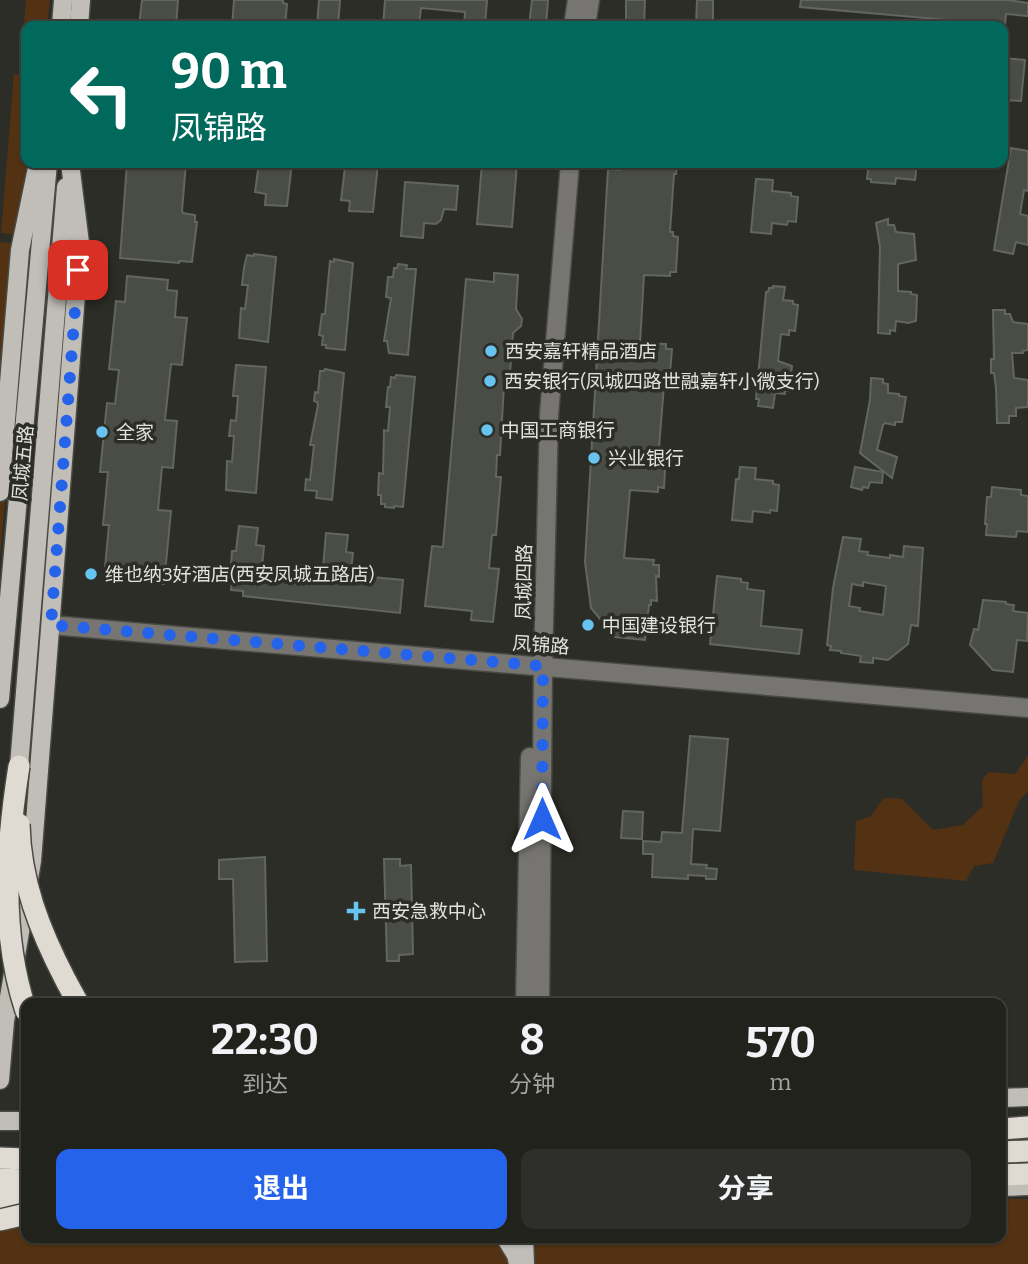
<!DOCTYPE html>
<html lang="zh">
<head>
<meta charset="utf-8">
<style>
	:root { --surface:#22221d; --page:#2e2f2a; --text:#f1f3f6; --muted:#a2a4a4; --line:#3f3f3b; --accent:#2563eb }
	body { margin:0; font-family:Bitter,"Noto Sans SC",serif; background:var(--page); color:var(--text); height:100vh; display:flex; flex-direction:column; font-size:26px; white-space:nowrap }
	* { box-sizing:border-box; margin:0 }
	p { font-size:23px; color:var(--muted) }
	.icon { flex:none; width:38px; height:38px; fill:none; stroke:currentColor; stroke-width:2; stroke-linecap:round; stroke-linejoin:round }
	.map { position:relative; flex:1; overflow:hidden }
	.side { position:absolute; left:21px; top:998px; width:985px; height:245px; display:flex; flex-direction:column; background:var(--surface); border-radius:14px; box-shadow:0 2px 5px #0004,0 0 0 2px var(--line) }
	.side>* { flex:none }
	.guide { position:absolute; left:21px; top:21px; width:987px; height:147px; border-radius:14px; box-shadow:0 2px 5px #0004,0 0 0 2px var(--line); background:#00695c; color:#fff; overflow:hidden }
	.pin { position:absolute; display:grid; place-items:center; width:60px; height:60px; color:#fff; margin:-30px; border-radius:14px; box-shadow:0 4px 10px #0006 }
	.me { position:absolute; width:77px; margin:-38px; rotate:0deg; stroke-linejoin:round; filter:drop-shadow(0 0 5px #0008) }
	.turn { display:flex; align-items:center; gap:24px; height:147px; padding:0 35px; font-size:32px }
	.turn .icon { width:91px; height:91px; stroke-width:2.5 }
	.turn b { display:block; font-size:49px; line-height:60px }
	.eta { display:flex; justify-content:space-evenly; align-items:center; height:119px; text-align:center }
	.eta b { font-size:42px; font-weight:700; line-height:49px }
	.action { display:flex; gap:14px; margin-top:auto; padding:14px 35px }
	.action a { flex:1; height:80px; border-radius:14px; background:var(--accent); color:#fff; font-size:28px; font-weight:700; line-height:80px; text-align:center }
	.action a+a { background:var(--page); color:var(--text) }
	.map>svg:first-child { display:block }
	.green { fill:#533213 }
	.building { fill:#494d46; stroke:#626660; stroke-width:2; fill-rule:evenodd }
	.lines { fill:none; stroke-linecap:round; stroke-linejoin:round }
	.minor-casing { stroke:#4a4a44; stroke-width:21 }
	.major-casing { stroke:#4a4a44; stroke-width:21 }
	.highway-casing { stroke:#4a4a44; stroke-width:24 }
	.minor { stroke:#777572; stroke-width:18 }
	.major { stroke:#c1beb8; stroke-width:18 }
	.highway { stroke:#dfdbd3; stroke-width:21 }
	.highway-bridge-casing { stroke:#4a4a44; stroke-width:24; stroke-linecap:butt }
	.highway-bridge { stroke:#dfdbd3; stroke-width:21 }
	.route { stroke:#2563eb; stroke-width:12; stroke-dasharray:0 21.6 }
	.poi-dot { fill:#67c4f0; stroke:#2d2d27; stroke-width:2.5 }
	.labels { text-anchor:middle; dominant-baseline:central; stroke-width:7; stroke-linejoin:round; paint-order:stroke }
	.poi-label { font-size:19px; fill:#e1e1dd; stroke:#2d2d27; text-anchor:start }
	.street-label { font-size:19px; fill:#e1e1dd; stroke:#2d2d27 }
</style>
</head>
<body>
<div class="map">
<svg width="1028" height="1264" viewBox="0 0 1028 1264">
	<rect width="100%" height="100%" fill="#2d2d27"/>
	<g class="green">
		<polygon points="26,0 50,0 47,26 26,26 26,58 21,58"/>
		<polygon points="14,74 26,75 26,163 35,163 29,236 1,233"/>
		<polygon points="0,242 28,245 0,558"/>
		<polygon points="1028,756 1028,791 1019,801 993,863 974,866 966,881 854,870 856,821 870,817 884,798 902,799 933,830 963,825 983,806 982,780 989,772 1015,774"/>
		<polygon points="1001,1199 1028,1199 1028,1264 0,1264 0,1229 26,1228 26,1237 1001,1237"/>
	</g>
	<g class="building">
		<polygon points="142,0 178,0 176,26 139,26"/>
		<polygon points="234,0 283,0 283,3 287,4 285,26 232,26"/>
		<polygon points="319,0 340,0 338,26 317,26"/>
		<polygon points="385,0 487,0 485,26 464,26 465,12 421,8 419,26 383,26"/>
		<polygon points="532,0 548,0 546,26 529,26"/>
		<polygon points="626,0 645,0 644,26 626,26"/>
		<polygon points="697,0 713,0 713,26 696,26"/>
		<polygon points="801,0 1007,0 1028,3 1028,16 1006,14 1005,25 800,7"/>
		<polygon points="1003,58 1025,60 1021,101 1003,100"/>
		<polygon points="1011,148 1028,151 1028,191 1024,190 1020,214 1028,216 1028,245 1016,242 1013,254 994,250"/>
		<polygon points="127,163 186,163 182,211 183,213 195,215 195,222 197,222 192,262 179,261 179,263 120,258"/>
		<polygon points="259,163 292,163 287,206 265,205 266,194 255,192"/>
		<polygon points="357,163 378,163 373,212 349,211 350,201 341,200 345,167 357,169"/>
		<polygon points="482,163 517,163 512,227 477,224"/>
		<polygon points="621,163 677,163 676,174 674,174 670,232 673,232 673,236 678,237 676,272 670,272 670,276 644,275 640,343 666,344 666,349 672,349 669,385 664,385 659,448 661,448 661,452 666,452 664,488 658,487 658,492 630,490 624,558 654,560 653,565 659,565 659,577 656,576 657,601 651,600 651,605 649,605 645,640 615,637 591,608 585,562 608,169 620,170"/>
		<polygon points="869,163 917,163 915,180 896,178 895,184 871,182 871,179 867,179"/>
		<polygon points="756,179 773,180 772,191 791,193 791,196 798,197 796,222 788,221 787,225 772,223 771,234 751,232"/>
		<polygon points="405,182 458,186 456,210 444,209 441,220 436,224 424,223 423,238 401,236"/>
		<polygon points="888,219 888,225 894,225 896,232 914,234 916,260 898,264 898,291 911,292 911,294 917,295 916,321 908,323 896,321 895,331 890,330 890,334 878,333 880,247 876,223"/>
		<polygon points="254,254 276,257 268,342 239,338 241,308 245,309 248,285 242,285 244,268 247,255 254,256"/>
		<polygon points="334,259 353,263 345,350 326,348 326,345 322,345 323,336 319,335 322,314 325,314 330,261 334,262"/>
		<polygon points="398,264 407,265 406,269 416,269 408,355 389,353 387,341 384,341 391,298 386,297 388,277 393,277 394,268 397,268"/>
		<polygon points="494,273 518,275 516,309 522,319 521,326 513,333 509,386 504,385 500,455 497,455 496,477 501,477 496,535 492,535 489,568 499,569 493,622 471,620 472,611 425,606 432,546 443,547 466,279 494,282"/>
		<polygon points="127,276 168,280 167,290 177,291 175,317 187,318 182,365 171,364 165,420 177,421 173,468 162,467 158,510 171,511 164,584 104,578 109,525 103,525 108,472 100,472 107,403 115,404 119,370 109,369 116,301 125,302"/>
		<polygon points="773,286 785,287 783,300 793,301 793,304 798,305 795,331 789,330 789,335 781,334 778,361 792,366 789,391 785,390 785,394 775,393 773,408 758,406 759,399 756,399 766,292 768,292 769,288 773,288"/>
		<polygon points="993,310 1005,310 1005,314 1010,314 1013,322 1028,324 1028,350 1022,351 1023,353 1012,353 1014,378 1028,380 1028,404 1027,407 1016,408 1016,416 1009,416 1009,423 997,423 996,388 994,373 991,373 991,359 994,359"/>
		<polygon points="236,365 266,367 256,493 226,490 227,461 232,462 234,436 229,436 231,420 236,421 238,396 233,396"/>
		<polygon points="325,369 344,373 332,500 316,498 317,491 305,490 306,479 310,480 314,445 310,445 318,405 317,402 314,401 315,392 318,393 320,371 324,371"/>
		<polygon points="396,375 415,377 403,507 394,506 394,508 385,507 385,504 381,504 381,495 378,495 379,473 383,474 384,430 388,431 390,407 386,407 388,387 390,387 391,377 395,378"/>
		<polygon points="871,378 883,379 883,383 888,384 888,393 899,394 899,396 906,397 902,422 895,422 895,425 885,423 883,425 877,450 897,457 892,478 860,453 870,400"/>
		<polygon points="740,467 756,468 755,479 773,481 773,484 779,485 777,511 770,510 770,513 753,511 752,522 732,520 736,479 739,479"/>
		<polygon points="855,467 883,472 882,483 870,482 868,488 863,487 862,490 851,487"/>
		<polygon points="992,487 1021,490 1021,495 1028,496 1028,532 1017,531 1016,537 986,535 987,524 985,524 987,497 991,497"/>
		<polygon points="239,526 258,528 256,545 264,546 261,577 298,581 299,565 323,567 326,533 348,535 346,552 353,553 351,570 361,571 361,576 403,580 400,613 243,596 243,591 231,590 234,566 231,565 232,551 236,551"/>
		<path d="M843 537 861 539 859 551 868 552 867 555 890 558V555L903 557 904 546 923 548 918 626 911 625 908 644 888 660 873 658V663L860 662 861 656 841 653V651L830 650 831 646 827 645 833 588ZM863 582 886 586 883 615 859 611 860 608 849 606 852 584 863 586Z"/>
		<polygon points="717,576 741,579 741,582 748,583 747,589 764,591 761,626 802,630 799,654 710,644"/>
		<polygon points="983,600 1006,602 1006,604 1014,605 1013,611 1028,613 1027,641 1017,640 1013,672 993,670 970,645 974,629 978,630"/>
		<polygon points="690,736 728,739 720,831 693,829 691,864 707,865 706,868 717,869 716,879 706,879 706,876 688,875 688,879 652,877 653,854 643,854 643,841 661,842 662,832 682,833"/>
		<polygon points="623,811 643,812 642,839 621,838"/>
		<polygon points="265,857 267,961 235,962 233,879 219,879 219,860"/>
		<polygon points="384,859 400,859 400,866 411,865 413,954 399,955 399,961 387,961"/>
	</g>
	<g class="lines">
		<defs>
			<g id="minor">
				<polyline points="573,26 577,0"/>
				<polyline points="586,26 590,0"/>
				<polyline points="51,625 1028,708"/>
				<polyline points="525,1003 530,757"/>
				<polyline points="540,1003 543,666 549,415 570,163"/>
			</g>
			<g id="major">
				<polyline points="61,26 63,0"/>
				<polyline points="79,26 81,0"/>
				<polyline points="0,492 20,250 38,163"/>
				<polyline points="0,699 48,163"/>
				<polyline points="19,766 66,187"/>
				<polyline points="0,1080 5,1021 32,861 80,243 70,163"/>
				<polyline points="1001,1098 1028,1097"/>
				<polyline points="0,1121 26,1121"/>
				<polyline points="1001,1187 1028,1186"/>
				<polyline points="505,1237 516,1255 518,1264"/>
				<polyline points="524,1237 525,1264"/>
			</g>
			<g id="highway">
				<polyline points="66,981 78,1003"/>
				<polyline points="1001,1129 1028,1127"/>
				<polyline points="1001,1152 1028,1151"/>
				<polyline points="0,1158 26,1159"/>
				<polyline points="1001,1175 1028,1174"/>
				<polyline points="0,1179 26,1180"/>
				<polyline points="0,1199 26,1199"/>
			</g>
		</defs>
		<use href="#minor" class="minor-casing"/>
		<use href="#major" class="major-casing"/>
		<use href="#highway" class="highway-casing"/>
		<use href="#minor" class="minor"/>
		<use href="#major" class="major"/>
		<use href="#highway" class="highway"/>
		<defs>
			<g id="highway-bridge">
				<path d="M19 766C6 848 0 932 26 1011"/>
				<path d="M19 824C20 881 40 931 66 981"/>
				<polyline points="0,1220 26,1214"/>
			</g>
		</defs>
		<use href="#highway-bridge" class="highway-bridge-casing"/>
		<use href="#highway-bridge" class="highway-bridge"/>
	</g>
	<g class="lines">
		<polyline class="route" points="78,270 51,625 543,666 542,819"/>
	</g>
	<g class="poi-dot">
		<circle cx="491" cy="351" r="7"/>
		<circle cx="490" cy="381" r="7"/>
		<circle cx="487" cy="430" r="7"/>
		<circle cx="102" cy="432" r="7"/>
		<circle cx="594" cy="458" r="7"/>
		<circle cx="91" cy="574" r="7"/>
		<circle cx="588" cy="625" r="7"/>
		<path d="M352.5 900.5h7v7h7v7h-7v7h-7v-7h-7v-7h7z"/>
	</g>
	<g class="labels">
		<g class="poi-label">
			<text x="505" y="351">西安嘉轩精品酒店</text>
			<text x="504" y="381">西安银行(凤城四路世融嘉轩小微支行)</text>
			<text x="501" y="430">中国工商银行</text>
			<text x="116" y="432">全家</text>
			<text x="608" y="458">兴业银行</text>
			<text x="105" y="574">维也纳3好酒店(西安凤城五路店)</text>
			<text x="602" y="625">中国建设银行</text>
			<text x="372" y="911">西安急救中心</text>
		</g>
		<g class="street-label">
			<text transform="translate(23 463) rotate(-85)">凤城五路</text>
			<text transform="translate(524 582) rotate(-89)">凤城四路</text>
			<text transform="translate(541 645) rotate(4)">凤锦路</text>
		</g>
	</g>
</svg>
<div class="pin" style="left:78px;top:270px;background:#d93025"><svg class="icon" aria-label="arrive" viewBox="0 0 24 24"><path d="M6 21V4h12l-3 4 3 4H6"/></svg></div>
<svg class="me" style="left:542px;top:819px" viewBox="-20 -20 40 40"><path d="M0-17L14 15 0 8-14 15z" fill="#2563eb" stroke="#fff" stroke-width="4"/></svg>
<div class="guide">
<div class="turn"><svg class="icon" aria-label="left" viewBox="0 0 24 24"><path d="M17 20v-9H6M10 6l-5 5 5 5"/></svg><div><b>90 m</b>凤锦路</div></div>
</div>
<section class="side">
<div class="eta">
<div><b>22:30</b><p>到达</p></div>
<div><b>8</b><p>分钟</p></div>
<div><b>570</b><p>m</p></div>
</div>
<div class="action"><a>退出</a><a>分享</a></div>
</section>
</div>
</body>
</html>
